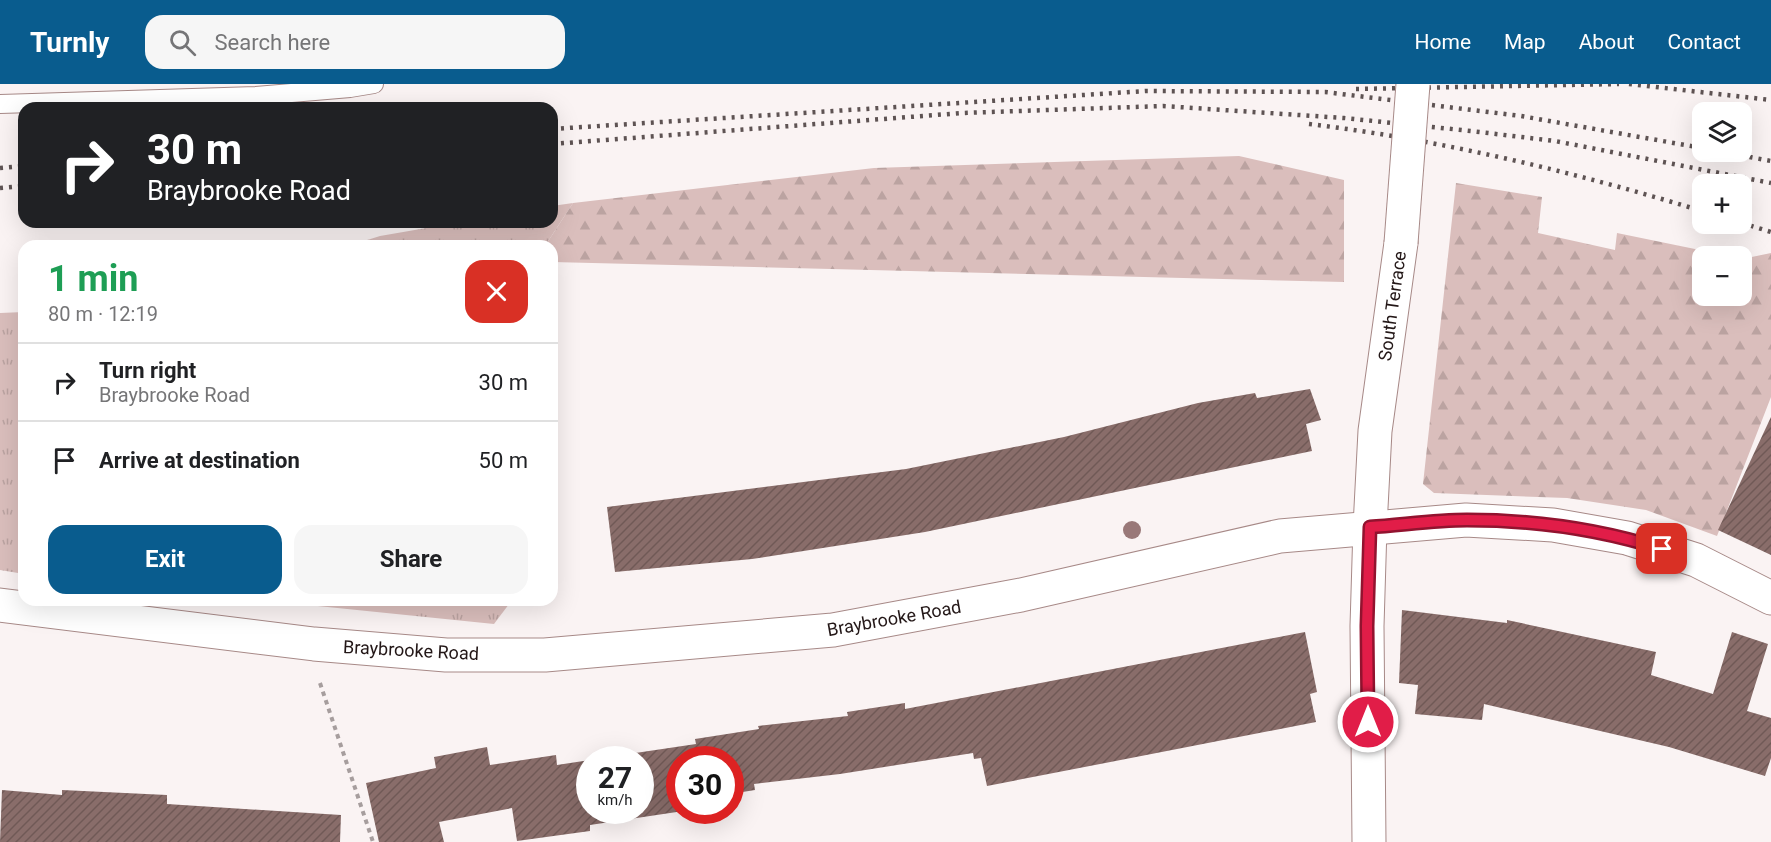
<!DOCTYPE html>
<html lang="en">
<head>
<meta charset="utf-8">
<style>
	:root { --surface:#fff; --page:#f6f6f6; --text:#202124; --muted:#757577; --line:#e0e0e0; --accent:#095c8e }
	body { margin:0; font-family:Roboto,sans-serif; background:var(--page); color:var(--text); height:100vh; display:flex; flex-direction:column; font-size:22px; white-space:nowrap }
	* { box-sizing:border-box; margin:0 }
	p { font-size:20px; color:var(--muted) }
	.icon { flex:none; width:33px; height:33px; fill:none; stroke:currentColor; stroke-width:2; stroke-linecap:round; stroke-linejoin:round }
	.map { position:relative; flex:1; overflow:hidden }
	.side { position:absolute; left:18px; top:156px; width:540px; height:366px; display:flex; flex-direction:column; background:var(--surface); border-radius:18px; box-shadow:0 6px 24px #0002 }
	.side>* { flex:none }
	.guide { position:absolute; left:18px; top:18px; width:540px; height:126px; border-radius:18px; box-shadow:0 6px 24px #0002; background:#202124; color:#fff; overflow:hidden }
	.fabs { position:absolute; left:1692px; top:18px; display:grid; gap:12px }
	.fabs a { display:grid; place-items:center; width:60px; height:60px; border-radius:12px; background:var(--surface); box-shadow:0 6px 24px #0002; font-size:30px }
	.speed { position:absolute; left:576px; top:662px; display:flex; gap:12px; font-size:30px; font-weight:700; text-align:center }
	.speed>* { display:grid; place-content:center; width:78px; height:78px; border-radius:50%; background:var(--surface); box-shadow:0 6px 24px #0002; line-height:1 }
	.speed small { font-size:15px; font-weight:400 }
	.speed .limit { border:9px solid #d22; background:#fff; color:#111 }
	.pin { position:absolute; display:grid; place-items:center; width:51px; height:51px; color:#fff; margin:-26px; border-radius:12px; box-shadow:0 3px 9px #0006 }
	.me { position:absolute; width:66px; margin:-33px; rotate:0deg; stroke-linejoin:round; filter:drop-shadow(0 0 4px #0008) }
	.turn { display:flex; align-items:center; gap:21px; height:126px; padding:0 30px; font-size:27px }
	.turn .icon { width:78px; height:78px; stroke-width:2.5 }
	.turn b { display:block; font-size:42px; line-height:51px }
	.round { display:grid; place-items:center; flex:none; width:63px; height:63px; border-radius:18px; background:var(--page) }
	.summary { display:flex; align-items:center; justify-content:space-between; height:102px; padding:0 30px }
	h1 { font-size:36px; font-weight:700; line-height:45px; color:#1e9e55 }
	.action { display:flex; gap:12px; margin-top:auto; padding:12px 30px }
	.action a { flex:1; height:69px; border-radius:18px; background:var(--accent); color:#fff; font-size:24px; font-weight:700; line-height:69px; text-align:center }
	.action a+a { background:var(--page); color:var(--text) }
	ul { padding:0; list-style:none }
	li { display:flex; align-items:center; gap:18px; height:78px; padding:0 30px; border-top:2px solid var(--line) }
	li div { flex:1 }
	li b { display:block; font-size:22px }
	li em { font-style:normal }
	header { display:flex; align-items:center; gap:36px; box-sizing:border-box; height:84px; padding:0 30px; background:var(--accent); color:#fff }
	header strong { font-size:28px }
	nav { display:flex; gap:33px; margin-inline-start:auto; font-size:21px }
	.search { width:420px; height:54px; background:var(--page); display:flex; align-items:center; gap:15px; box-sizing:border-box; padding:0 21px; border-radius:18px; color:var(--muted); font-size:22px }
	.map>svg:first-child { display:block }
	.grass { fill:url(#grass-tufts) }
	.forest { fill:url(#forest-firs) }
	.building { fill:url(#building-hatch) }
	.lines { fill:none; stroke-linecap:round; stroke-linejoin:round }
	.lane-casing { stroke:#a78987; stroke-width:20 }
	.street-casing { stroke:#a78987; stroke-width:35 }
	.secondary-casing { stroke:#a78987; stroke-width:35 }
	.path { stroke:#a69d9d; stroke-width:4; stroke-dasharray:4.5 4.5; stroke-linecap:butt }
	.lane { stroke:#fff; stroke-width:18 }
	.street { stroke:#fff; stroke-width:33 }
	.secondary { stroke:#fff; stroke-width:33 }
	.rail { stroke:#5e5353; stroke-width:4.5; stroke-dasharray:3 6; stroke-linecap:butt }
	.secondary-bridge-casing { stroke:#a78987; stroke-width:35; stroke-linecap:butt }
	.secondary-bridge { stroke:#fff; stroke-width:33 }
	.tree { fill:#997878 }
	.route-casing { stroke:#92132f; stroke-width:15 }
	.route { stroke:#e11d48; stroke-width:10 }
	.labels { text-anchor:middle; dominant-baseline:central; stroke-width:4.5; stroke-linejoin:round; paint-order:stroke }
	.street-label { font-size:18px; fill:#231717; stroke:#fff }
</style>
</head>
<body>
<header>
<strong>Turnly</strong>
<div class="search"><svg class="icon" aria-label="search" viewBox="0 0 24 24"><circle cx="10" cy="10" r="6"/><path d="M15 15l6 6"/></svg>Search here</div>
<nav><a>Home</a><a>Map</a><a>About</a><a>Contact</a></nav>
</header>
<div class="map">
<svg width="1771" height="758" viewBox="0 0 1771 758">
	<defs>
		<pattern id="grass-tufts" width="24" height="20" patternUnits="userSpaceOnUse" patternTransform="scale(1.5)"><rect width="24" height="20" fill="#dabebc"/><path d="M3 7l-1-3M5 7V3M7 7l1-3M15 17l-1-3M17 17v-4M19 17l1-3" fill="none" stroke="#bba3a1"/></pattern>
		<pattern id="forest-firs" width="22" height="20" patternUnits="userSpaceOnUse" patternTransform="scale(1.5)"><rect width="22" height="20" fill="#dabebc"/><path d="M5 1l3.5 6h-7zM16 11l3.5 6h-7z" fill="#bba3a1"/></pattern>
		<pattern id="building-hatch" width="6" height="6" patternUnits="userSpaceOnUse" patternTransform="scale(1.5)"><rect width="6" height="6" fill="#896d6a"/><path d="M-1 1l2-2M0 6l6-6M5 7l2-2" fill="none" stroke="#705956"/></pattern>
	</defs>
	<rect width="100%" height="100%" fill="#faf3f3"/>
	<g class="grass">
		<polygon points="573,119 545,162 348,162 380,152 461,138 552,138 552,122"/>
		<polygon points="24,228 24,490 0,486 0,229"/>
		<polygon points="259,516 512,516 494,540"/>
	</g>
	<g class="forest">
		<polygon points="1239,72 1344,96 1344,198 552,178 552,162 545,162 573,119 874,84"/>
		<polygon points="1456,99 1542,113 1538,149 1615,166 1617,149 1729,172 1702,172 1702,212 1742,212 1742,175 1771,169 1771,313 1717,452 1646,426 1567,414 1434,409 1423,400"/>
	</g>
	<g class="building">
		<polygon points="1310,305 1321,336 1306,340 1312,367 925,448 752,475 615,488 607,423 906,385 1064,353 1198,319 1255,309 1257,314"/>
		<polygon points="1771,333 1771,471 1718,446"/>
		<polygon points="1402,526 1507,539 1507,536 1656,568 1651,591 1713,610 1732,548 1768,560 1747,627 1771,634 1771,674 1765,692 1669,663 1484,620 1482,636 1415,630 1418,601 1399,599"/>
		<polygon points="1305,548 1317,608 1310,610 1316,638 987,702 981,674 974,675 973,669 840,690 754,700 755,706 730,710 730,675 680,675 680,726 690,726 590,741 590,747 517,757 512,724 439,738 444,758 379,758 366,699 436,684 434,673 487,663 490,681 556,671 557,681 590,676 590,726 640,726 640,675 595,675 696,660 695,655 759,645 758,642 848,632 847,628 905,619 905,625"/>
		<polygon points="2,706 62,711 62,706 167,711 167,720 341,731 340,758 0,758"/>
	</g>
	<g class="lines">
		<defs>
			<polyline id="lane" points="0,20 256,12 350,4 374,0"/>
			<polyline id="street" points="1369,758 1367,542 1370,443"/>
			<g id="secondary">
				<polyline points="1370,443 1375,347 1401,159"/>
				<polyline points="0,521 314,560 446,571 545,571 833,546 1021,511 1280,452 1466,436 1553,441 1627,454 1696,476 1771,514"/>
			</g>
		</defs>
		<use href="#lane" class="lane-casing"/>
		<use href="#street" class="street-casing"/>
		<use href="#secondary" class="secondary-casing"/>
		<polyline class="path" points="320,599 373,758"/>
		<use href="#lane" class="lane"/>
		<use href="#street" class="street"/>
		<use href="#secondary" class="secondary"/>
		<g class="rail">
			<polyline points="1629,0 1771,16"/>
			<polyline points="1356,5 1619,0"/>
			<path d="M1309 40C1442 56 1574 88 1702 127"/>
			<polyline points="552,45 1146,7 1325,8 1521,32 1702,64"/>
			<polyline points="552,60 962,29 1163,22 1344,34 1471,47 1555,57 1771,99"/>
			<polyline points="1723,68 1771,77"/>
			<polyline points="0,84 24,82"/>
			<polyline points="0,104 24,102"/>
			<polyline points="1742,139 1771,148"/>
		</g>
		<defs>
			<polyline id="secondary-bridge" points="1401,159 1413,0"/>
		</defs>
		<use href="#secondary-bridge" class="secondary-bridge-casing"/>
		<use href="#secondary-bridge" class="secondary-bridge"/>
	</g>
	<circle class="tree" cx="1132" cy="446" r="9"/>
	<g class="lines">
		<defs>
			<path id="route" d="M1368 638 1367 542 1370 443C1402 441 1435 436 1467 436 1532 436 1599 445 1662 465"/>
		</defs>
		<use href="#route" class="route-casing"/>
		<use href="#route" class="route"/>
	</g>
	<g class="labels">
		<g class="street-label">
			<text transform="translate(1392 222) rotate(-82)">South Terrace</text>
			<text transform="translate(894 534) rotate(-10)">Braybrooke Road</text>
			<text transform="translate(411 566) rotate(3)">Braybrooke Road</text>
		</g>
	</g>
</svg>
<div class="fabs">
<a><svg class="icon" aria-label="layers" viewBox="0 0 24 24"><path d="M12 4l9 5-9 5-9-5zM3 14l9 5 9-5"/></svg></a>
<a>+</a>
<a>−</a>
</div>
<div class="speed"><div>27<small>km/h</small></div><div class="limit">30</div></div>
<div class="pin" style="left:1662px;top:465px;background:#d93025"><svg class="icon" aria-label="arrive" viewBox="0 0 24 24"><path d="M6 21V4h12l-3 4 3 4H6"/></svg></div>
<svg class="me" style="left:1368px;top:638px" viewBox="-20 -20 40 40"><circle r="17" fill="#e11d48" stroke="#fff" stroke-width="3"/><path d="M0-11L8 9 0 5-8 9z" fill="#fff"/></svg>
<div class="guide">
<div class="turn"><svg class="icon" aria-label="right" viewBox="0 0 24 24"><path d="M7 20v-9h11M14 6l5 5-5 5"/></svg><div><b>30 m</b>Braybrooke Road</div></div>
</div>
<section class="side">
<div class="summary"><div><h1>1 min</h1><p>80 m · 12:19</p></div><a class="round" style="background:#d93025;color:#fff"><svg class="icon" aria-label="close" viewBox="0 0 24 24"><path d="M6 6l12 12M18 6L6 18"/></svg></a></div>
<ul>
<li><svg class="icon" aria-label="right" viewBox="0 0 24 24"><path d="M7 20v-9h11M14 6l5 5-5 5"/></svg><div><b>Turn right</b><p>Braybrooke Road</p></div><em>30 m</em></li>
<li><svg class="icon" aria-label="arrive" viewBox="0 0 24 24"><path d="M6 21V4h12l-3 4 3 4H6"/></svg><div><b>Arrive at destination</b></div><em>50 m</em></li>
</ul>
<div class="action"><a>Exit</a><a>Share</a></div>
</section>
</div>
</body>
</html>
